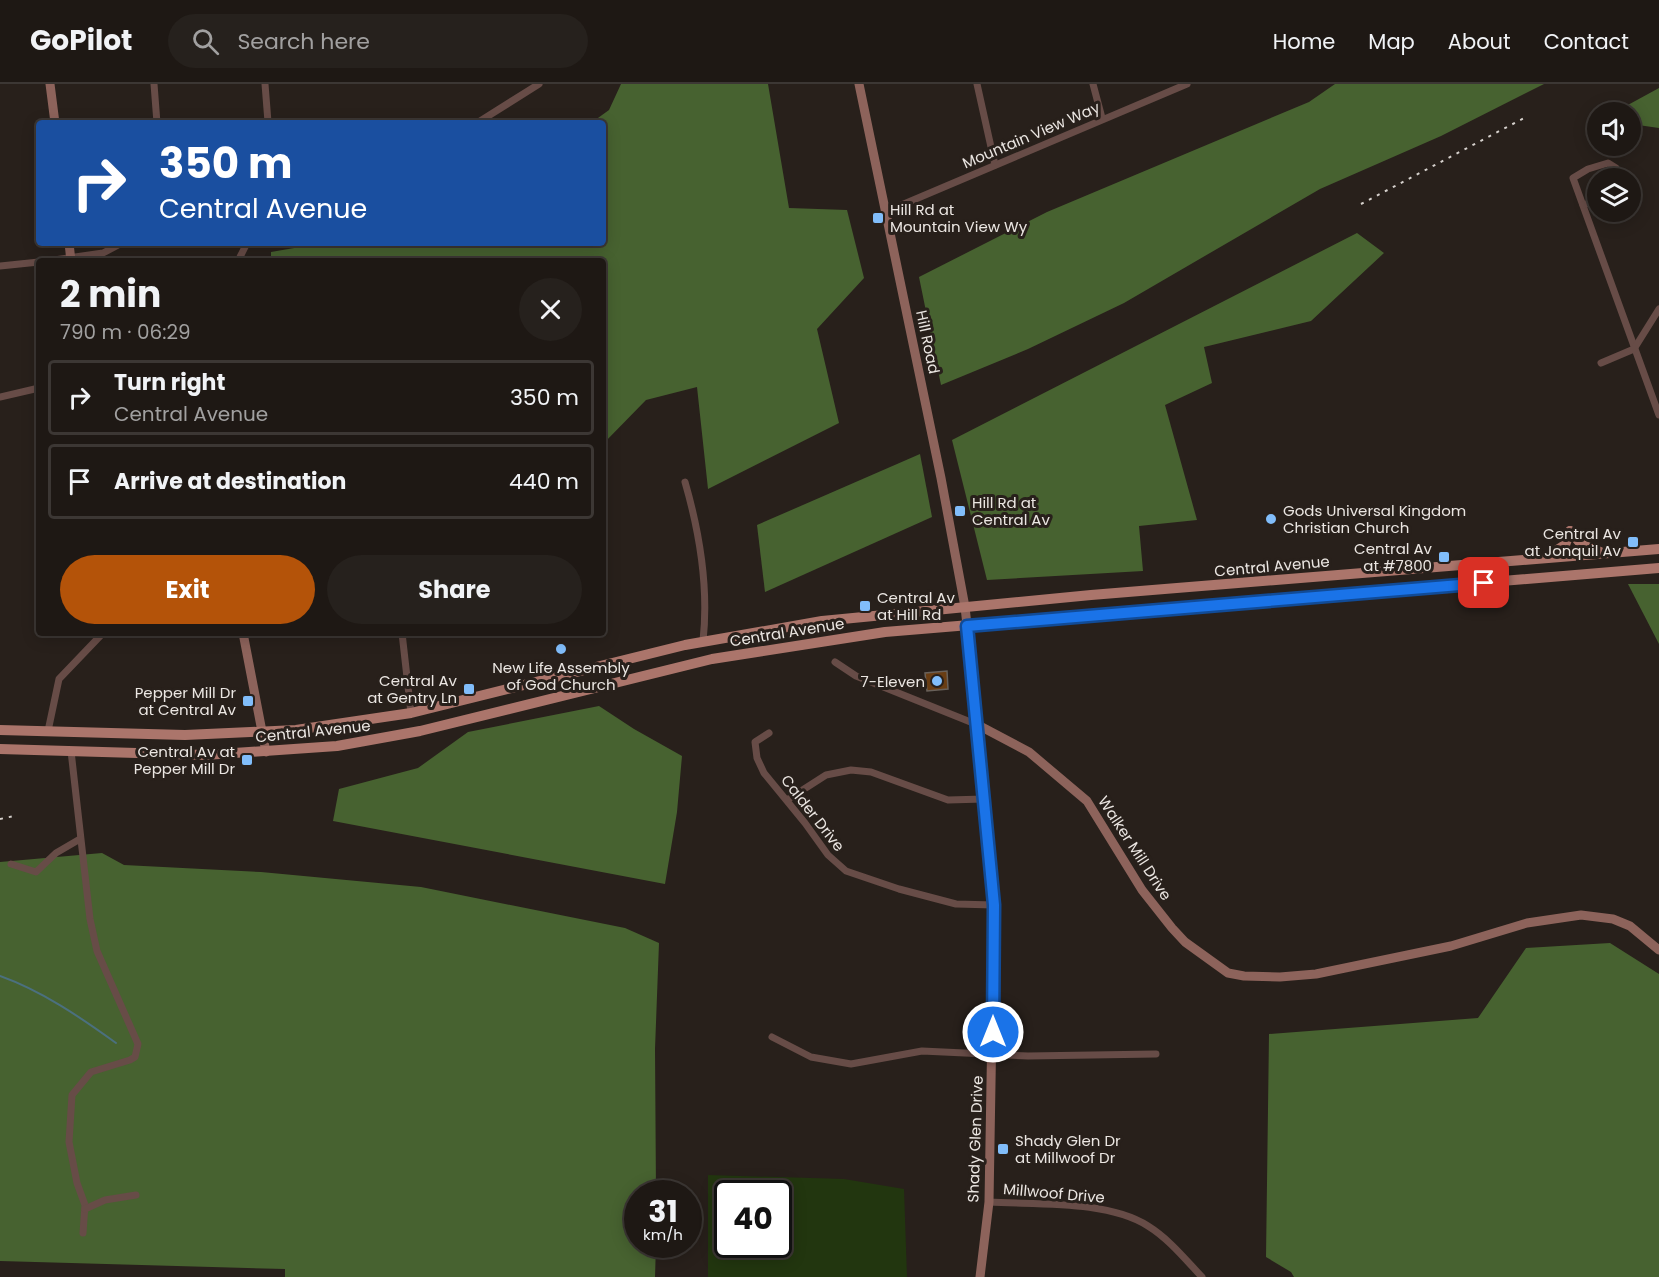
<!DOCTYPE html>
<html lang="en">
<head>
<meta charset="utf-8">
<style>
	:root { --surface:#1e1814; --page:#26211d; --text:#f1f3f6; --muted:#a1a0a0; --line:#3c3734; --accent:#b45309 }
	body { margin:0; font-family:Poppins,sans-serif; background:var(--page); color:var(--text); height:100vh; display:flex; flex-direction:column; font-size:22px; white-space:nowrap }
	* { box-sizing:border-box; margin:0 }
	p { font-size:20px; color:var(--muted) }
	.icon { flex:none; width:33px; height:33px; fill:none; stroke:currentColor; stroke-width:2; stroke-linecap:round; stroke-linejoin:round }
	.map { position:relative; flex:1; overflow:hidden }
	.details { position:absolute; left:36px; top:174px; width:570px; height:378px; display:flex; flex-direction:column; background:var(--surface); border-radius:6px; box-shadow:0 3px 15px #0003,0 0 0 2px var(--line) }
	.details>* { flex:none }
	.top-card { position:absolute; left:36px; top:36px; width:570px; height:126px; border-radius:6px; box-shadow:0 3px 15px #0003,0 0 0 2px var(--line); background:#1a4fa0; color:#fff; overflow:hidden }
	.controls { position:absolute; left:1587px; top:18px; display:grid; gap:12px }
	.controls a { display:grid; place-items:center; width:54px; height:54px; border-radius:50%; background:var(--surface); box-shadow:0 3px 15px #0003,0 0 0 2px var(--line); font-size:30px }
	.speed { position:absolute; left:624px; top:1096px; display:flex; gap:12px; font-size:30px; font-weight:700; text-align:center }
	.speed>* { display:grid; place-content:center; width:78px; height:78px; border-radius:50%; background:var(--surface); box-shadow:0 3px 15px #0003,0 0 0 2px var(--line); line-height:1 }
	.speed small { font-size:15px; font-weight:400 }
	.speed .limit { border:3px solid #111; border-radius:9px; background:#fff; color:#111 }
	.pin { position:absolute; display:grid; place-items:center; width:51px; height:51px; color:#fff; margin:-26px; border-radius:12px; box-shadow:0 3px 9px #0006 }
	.me { position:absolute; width:66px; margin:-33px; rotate:0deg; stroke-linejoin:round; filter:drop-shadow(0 0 4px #0008) }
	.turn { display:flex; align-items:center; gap:21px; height:126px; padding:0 24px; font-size:27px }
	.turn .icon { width:78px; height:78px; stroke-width:2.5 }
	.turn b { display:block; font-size:42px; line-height:51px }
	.round { display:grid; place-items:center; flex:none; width:63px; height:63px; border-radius:32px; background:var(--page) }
	.overview { display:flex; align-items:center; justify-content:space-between; height:102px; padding:0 24px }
	h1 { font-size:36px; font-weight:700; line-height:45px }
	.button { display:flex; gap:12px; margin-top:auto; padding:12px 24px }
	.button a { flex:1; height:69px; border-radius:36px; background:var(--accent); color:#fff; font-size:24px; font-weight:700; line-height:69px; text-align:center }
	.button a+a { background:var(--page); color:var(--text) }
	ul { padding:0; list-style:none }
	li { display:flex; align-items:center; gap:18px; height:75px; margin:0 12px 9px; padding:0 12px; border:3px solid var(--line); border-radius:6px }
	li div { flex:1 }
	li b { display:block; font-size:22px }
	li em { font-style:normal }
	header { display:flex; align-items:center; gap:36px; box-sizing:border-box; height:84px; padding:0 30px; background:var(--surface); border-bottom:2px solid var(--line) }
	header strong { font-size:28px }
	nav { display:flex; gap:33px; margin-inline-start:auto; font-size:21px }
	.search { width:420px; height:54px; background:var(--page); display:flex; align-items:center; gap:15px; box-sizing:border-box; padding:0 21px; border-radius:33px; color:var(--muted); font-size:22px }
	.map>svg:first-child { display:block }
	.green { fill:#22360f; fill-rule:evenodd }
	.forest { fill:#476230 }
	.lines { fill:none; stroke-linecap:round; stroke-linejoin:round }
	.stream { stroke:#4b707f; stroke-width:2 }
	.building { fill:#693d13; stroke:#69615a; stroke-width:1.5 }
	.street { stroke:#674c47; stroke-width:7 }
	.secondary { stroke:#8d635b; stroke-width:9 }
	.primary { stroke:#ab756b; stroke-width:10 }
	.rail { stroke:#d6d1cd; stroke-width:2; stroke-dasharray:3 6; stroke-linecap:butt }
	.route-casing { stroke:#114b97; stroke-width:15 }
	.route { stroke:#1a73e8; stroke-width:10 }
	.poi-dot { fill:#81bdfa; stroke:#28201b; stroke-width:2 }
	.labels { text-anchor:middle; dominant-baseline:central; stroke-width:6; stroke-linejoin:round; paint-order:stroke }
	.street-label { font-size:15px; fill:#ebe6e2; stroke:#28201b }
	.poi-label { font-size:15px; fill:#ebe6e2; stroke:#28201b; text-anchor:end }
</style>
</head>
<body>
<header>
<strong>GoPilot</strong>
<div class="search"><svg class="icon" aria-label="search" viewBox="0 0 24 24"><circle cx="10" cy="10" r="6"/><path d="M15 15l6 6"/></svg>Search here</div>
<nav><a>Home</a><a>Map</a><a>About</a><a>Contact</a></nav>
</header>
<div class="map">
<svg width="1659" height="1193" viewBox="0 0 1659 1193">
	<rect width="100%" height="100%" fill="#28201b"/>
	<path class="green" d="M708 1091 844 1095 904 1105 907 1193H708ZM728 1110H778V1161H728Z"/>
	<g class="forest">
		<polygon points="621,0 768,0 789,124 847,126 864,194 817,245 839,339 708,405 697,303 646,316 603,360 603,177 271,177 271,168 323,159 603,159 603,39 591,39 609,26"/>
		<polygon points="1335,0 1544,0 1441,52 1320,105 1124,219 1028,265 941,301 919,193 1047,128 1309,18"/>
		<polygon points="1659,4 1659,44 1631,40 1630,28 1615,28"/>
		<polygon points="1357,149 1384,169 1311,237 1204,263 1212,299 1165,321 1197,436 1139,442 1143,487 987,496 952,356"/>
		<polygon points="920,370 932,433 765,508 757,441"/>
		<polygon points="1628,500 1659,500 1659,560"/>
		<polygon points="599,622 634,645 682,672 677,728 665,800 333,737 339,705 418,684 468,648"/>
		<polygon points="102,769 124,781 261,788 421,803 625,844 659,859 655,965 656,1110 638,1110 638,1161 656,1161 655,1193 285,1193 285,1185 0,1177 0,778"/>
		<polygon points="1610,859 1659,890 1659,1193 1294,1193 1291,1188 1266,1173 1269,950 1478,934 1526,864"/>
	</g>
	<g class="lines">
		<path class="stream" d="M0 892C42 907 80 933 116 959"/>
	</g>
	<polygon class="building" points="947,587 948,605 927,607 925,589"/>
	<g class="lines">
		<g class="street">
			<polyline points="154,0 157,39"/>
			<polyline points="265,0 268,38"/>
			<polyline points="977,0 995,81"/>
			<polyline points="1093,0 1102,34"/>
			<polyline points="477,39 539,0"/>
			<polyline points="1620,92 1616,84 1608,79 1588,85 1573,94 1659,331"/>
			<polyline points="1583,121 1598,116"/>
			<polyline points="885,128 1187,0"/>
			<polyline points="47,177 103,169 122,159"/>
			<polyline points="238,177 247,159"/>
			<polyline points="0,182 39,178"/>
			<polyline points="1601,279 1634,265 1659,225"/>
			<polyline points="0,313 39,304"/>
			<path d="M685 398C700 450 709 503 703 557"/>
			<polyline points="402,549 411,629"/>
			<polyline points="835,578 856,592 978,641"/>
			<polyline points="48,647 59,595 103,549"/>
			<polyline points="769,649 755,658 757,674 764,689 805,739 828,771 846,787 899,805 956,820 994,821"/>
			<polyline points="71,667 90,835 97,867 138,960 135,973 130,976 91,988 72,1011 69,1058 77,1099 85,1121 83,1149"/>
			<polyline points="787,716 826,691 851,686 871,688 948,716 984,715"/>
			<polyline points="11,780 36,788 56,769 80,755"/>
			<polyline points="772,953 811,973 851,980 922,967 1028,972 1156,970"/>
			<path d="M989 1118C1037 1121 1107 1116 1148 1142 1169 1155 1185 1175 1202 1193"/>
			<polyline points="85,1125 105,1116 136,1111"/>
		</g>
		<g class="secondary">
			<polyline points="50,0 55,39"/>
			<polyline points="859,0 941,394 965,523 972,586 994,821 989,1118 980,1193"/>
			<polyline points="69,159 71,177"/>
			<polyline points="243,549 266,668"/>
			<polyline points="978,641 1029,668 1087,717 1142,806 1172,844 1185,858 1228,889 1244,892 1280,893 1316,890 1451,862 1527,839 1581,831 1613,835 1630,842 1659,866"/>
		</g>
		<g class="primary">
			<polyline points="1570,447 1582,461 1600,468"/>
			<polyline points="1548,472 1565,461 1570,447"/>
			<polyline points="0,646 185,651 296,646 411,629 685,561 822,537 1091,511 1659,465"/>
			<polyline points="0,665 205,671 337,662 420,647 712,575 885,548 1659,484"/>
		</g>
		<g class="rail">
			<polyline points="1361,120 1526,33"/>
			<polyline points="0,735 14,732"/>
		</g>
	</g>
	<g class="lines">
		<defs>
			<polyline id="route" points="993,948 994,821 967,542 1484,499"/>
		</defs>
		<use href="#route" class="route-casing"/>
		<use href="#route" class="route"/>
	</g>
	<g class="poi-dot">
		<rect x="872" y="128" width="12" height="12" rx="3"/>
		<rect x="954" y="421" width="12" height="12" rx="3"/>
		<circle cx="1271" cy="435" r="6"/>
		<rect x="1627" y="452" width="12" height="12" rx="3"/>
		<rect x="1438" y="467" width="12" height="12" rx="3"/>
		<rect x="859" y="516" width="12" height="12" rx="3"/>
		<circle cx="561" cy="565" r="6"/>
		<circle cx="937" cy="597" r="6"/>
		<rect x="463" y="599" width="12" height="12" rx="3"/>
		<rect x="242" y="611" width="12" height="12" rx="3"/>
		<rect x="241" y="670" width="12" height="12" rx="3"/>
		<rect x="997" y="1059" width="12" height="12" rx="3"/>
	</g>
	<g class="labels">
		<g class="street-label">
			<text transform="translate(1031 51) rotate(-23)">Mountain View Way</text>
			<text transform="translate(928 258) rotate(78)">Hill Road</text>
			<text transform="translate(1272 482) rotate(-5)">Central Avenue</text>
			<text transform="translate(787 548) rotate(-9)">Central Avenue</text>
			<text transform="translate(313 647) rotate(-6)">Central Avenue</text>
			<text transform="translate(813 729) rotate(52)">Calder Drive</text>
			<text transform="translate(1135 764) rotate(57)">Walker Mill Drive</text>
			<text transform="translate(975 1055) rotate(-88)">Shady Glen Drive</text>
			<text transform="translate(1054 1109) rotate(5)">Millwoof Drive</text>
		</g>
		<g class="poi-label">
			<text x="890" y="125" text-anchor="start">Hill Rd at<tspan x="890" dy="17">Mountain View Wy</tspan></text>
			<text x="972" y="418" text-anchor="start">Hill Rd at<tspan x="972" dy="17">Central Av</tspan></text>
			<text x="1283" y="426" text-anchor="start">Gods Universal Kingdom<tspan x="1283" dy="17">Christian Church</tspan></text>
			<text x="1621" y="449">Central Av<tspan x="1621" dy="17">at Jonquil Av</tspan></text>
			<text x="1432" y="464">Central Av<tspan x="1432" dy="17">at #7800</tspan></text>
			<text x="877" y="513" text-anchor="start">Central Av<tspan x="877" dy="17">at Hill Rd</tspan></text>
			<text x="561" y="583" text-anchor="middle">New Life Assembly<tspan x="561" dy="17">of God Church</tspan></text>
			<text x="457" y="596">Central Av<tspan x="457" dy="17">at Gentry Ln</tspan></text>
			<text x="925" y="597">7-Eleven</text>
			<text x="236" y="608">Pepper Mill Dr<tspan x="236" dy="17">at Central Av</tspan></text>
			<text x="235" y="667">Central Av at<tspan x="235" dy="17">Pepper Mill Dr</tspan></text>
			<text x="1015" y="1056" text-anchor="start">Shady Glen Dr<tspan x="1015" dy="17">at Millwoof Dr</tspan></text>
		</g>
	</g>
</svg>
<div class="controls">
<a><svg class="icon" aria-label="sound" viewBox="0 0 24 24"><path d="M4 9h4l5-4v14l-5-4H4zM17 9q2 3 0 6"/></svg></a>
<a><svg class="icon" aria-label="layers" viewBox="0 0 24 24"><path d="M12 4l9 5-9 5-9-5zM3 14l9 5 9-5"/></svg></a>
</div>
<div class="speed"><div>31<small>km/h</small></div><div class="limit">40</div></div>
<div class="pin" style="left:1484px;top:499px;background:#d93025"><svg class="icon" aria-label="arrive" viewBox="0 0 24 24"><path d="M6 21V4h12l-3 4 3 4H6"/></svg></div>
<svg class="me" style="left:993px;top:948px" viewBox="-20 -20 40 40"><circle r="17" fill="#1a73e8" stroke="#fff" stroke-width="3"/><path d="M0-11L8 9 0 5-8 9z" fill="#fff"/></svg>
<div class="top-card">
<div class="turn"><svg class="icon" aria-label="right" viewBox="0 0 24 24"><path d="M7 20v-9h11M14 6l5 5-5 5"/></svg><div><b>350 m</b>Central Avenue</div></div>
</div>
<section class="details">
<div class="overview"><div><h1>2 min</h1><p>790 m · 06:29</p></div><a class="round"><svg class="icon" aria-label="close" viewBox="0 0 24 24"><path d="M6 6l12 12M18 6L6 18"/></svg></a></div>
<ul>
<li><svg class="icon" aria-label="right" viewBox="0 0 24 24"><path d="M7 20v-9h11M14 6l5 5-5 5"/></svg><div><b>Turn right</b><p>Central Avenue</p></div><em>350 m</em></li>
<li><svg class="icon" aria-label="arrive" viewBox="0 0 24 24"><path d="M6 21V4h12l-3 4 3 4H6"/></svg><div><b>Arrive at destination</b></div><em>440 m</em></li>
</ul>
<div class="button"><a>Exit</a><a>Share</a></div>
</section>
</div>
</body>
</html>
